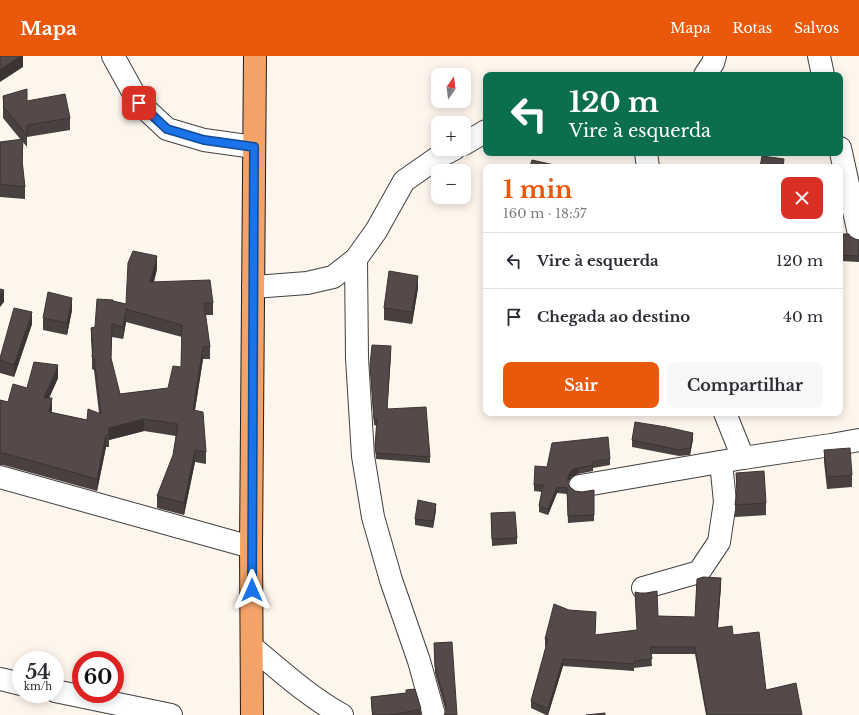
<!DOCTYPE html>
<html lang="pt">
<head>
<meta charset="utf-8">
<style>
	:root { --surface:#fff; --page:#f7f7f7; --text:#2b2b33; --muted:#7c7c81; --line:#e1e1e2; --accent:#ea580c }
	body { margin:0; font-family:"Libre Baskerville",serif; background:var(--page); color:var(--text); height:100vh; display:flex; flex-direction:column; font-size:15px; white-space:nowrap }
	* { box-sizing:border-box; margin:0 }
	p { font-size:13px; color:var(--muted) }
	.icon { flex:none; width:22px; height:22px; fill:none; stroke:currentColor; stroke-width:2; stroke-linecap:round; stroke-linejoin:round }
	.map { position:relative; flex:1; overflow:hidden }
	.details { position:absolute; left:483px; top:108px; width:360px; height:252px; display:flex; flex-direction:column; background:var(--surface); border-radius:8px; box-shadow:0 2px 10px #0003 }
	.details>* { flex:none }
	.hud { position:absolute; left:483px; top:16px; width:360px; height:84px; border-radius:8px; box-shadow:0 2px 10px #0003; background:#0b6e4f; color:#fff; overflow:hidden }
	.needle { width:26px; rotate:14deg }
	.buttons { position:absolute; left:431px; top:12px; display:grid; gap:8px }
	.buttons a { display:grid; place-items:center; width:40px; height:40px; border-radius:8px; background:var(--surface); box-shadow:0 2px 10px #0003; font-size:20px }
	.speed { position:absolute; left:12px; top:595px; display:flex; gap:8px; font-size:20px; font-weight:700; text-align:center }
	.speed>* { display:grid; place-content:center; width:52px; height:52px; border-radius:50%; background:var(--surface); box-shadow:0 2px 10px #0003; line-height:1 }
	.speed small { font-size:10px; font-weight:400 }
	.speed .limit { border:6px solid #d22; background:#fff; color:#111 }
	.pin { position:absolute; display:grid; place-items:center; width:34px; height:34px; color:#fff; margin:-17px; border-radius:8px; box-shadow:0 2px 6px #0006 }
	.me { position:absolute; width:44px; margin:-22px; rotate:0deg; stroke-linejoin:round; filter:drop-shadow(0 0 3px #0008) }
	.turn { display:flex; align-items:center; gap:14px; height:84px; padding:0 20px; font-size:18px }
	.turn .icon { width:52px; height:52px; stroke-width:2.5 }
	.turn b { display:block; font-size:28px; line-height:34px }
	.round { display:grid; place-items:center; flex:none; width:42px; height:42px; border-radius:8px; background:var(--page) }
	.summary { display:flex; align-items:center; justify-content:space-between; height:68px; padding:0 20px }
	h1 { font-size:24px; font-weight:700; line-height:30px; color:var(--accent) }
	.primary-button { display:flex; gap:8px; margin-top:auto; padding:8px 20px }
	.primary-button a { flex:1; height:46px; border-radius:8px; background:var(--accent); color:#fff; font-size:16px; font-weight:700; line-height:46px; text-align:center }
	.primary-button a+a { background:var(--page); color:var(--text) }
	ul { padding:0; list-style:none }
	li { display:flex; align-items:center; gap:12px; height:56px; padding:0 20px; border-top:1px solid var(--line) }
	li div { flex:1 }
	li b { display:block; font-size:15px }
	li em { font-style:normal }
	header { display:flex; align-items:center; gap:24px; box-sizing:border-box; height:56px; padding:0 20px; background:var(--accent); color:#fff }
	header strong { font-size:19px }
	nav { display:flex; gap:22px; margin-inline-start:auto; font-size:14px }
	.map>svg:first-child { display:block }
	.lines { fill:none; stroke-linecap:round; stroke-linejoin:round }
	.minor-casing { stroke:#404040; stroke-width:24 }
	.major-casing { stroke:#1e1e1e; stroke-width:24 }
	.minor { stroke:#fff; stroke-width:22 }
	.major { stroke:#f4a368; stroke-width:22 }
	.wall { fill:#49403f; fill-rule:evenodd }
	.shaded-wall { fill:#3c3433 }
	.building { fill:#554a49; stroke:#3c3433; fill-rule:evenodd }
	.route-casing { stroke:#114b97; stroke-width:10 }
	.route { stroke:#1a73e8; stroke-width:7 }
</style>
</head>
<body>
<header>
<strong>Mapa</strong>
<nav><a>Mapa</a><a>Rotas</a><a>Salvos</a></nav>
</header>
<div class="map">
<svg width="859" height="659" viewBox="0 0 859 659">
	<rect width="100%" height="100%" fill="#fef5ed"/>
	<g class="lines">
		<defs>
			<g id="minor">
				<polyline points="113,0 139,47 167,73 204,84 254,91"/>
				<polyline points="819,0 823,19"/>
				<polyline points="705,19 713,7 715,0"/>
				<polyline points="464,88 486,75"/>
				<polyline points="840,92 859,178"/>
				<polyline points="646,97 648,111"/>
				<polyline points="356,203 357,302 363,400 373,461 391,524 419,605 434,659"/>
				<polyline points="253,231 307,227 333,221 356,203 376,175 404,125 437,102 454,93"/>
				<polyline points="725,357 743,402"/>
				<polyline points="0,421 251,491"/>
				<polyline points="580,430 743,402 831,389 859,384"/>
				<polyline points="643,532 699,516 719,486 725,446 721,406"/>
				<path d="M252 591C281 615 309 641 342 659"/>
				<polyline points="0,623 21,628"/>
				<polyline points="55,635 171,659"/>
			</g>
			<polyline id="major" points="252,659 251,491 255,0"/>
		</defs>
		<use href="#minor" class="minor-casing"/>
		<use href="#major" class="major-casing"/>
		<use href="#minor" class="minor"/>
		<use href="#major" class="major"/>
	</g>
	<g class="wall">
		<polygon points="3,40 27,45 70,62 70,74 27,81 27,91 23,86 22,109 25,131 25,143 0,141 0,86 21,84 3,62"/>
		<polygon points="840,178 850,180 855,183 859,184 859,206 840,205"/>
		<path d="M157 213 154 226 213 247V259H205L210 291V303H203L195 354 206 396V408L195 406 184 459 157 452V440L173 399 176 380 144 375 109 384V391H106L97 435 3 409H0V344L8 346 27 332 58 322 49 342 52 354 51 356 87 364 99 357 94 314 92 313V299L91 284V272L95 271 113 245 126 248ZM126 266 182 281 181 311 168 332 120 338 111 304 112 281 123 283Z"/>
		<polygon points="418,232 412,268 384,264 384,252"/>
		<polygon points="72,254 67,279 43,274 43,262"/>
		<polygon points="32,268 14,321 0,317 0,302"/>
		<polygon points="391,296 387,353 430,401 430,407 376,403 375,390 377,370 374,369 370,309"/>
		<polygon points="693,383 690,399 679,400 632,391 632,384"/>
		<polygon points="824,394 852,419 852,431 827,433 824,406"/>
		<polygon points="610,403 610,409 593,412 593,415 578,418 572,421 568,426 570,431 575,435 582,436 594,434 594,465 568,467 567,438 557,437 548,459 539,456 539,450 542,436 534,435 534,429 547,411"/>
		<polygon points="736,417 766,447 766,459 735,461 735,449 737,438 736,429"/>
		<polygon points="436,454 433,472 415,469 415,463"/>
		<polygon points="491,457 517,482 517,488 492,490"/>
		<polygon points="721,529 718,572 733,579 766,634 802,659 706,659 695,598 651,598 652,610 634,612 634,615 563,610 548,659 546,659 531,652 531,645 546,590 545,590 545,583 569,554 596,563 595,579 636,574 658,560 695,561"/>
		<polygon points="452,586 446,656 435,617 434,587"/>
		<polygon points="406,634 421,653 421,659 372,659 371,648 371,641 406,637"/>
	</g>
	<g class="shaded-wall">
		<polygon points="21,0 23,0 23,11 0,26 0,13"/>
		<polygon points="23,83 23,96 22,116 22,104"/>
		<polygon points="157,200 157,213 150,238 150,226"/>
		<polygon points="418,220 418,232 412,268 412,256"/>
		<polygon points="4,234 4,246 0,251 0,239"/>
		<polygon points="72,242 72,254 67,279 67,267"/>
		<polygon points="126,253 126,266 123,283 123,271"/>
		<polygon points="32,256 32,268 14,321 14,309"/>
		<polygon points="391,290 391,296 387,359 387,353"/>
		<polygon points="203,291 203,303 193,366 193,354"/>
		<polygon points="58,309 58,322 44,354 44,342"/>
		<polygon points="52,342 52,354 49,368 49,356"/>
		<polygon points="144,363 144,375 109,384 109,391 109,372"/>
		<polygon points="693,377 693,383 690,399 690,392"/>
		<polygon points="106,379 106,391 97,435 97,423"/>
		<polygon points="195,394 195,406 184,459 184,447"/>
		<polygon points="578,412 578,418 572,421 568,426 568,432 568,420 572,414"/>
		<polygon points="557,431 557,437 548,459 548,453"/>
		<polygon points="436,448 436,454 433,472 433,465"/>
		<polygon points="721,522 721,529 717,579 717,572"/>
		<polygon points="563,603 563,610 548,659 548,653"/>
	</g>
	<g class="building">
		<polygon points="0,0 21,0 0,13"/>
		<polygon points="27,33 27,45 65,38 70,62 27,69 27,79 3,50 4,50 3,40"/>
		<polygon points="23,83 22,104 25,131 0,128 0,86"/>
		<polygon points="762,100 784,103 783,111 760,111"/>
		<polygon points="532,104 563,111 530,111"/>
		<polygon points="840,178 849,178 850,180 855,183 859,184 859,200 840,199"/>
		<path d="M133 195 157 200 150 226 210 224 213 247H204L210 291H203L193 354 203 356 206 396 195 394 184 447 157 440 173 399 178 368 144 363 109 372V379H106L97 423 3 397H0V344L8 346 13 328 27 332 34 306 58 309 44 342H52L49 356 87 364 88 353 101 358 94 301H92L93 292 91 272 95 271 97 243 113 244V245L126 248 128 207ZM126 253 182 269 181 311 173 310 168 332 120 338 111 302 112 268 123 271Z"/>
		<polygon points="389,215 418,220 412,256 384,252"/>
		<polygon points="0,233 4,234 0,239"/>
		<polygon points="48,236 72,242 67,267 43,262"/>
		<polygon points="14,252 32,256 14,309 0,304 0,302"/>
		<polygon points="372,289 391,290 387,353 426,351 430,401 376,397 375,390 377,363 374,363 370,309"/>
		<polygon points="635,366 666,371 693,377 690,392 679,394 632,384"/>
		<polygon points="608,381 610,403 593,405 593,409 578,412 572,414 568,420 568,426 570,431 575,435 582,436 594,434 594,459 568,460 567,432 557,431 548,453 539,450 543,429 534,429 535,410 547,411 552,387"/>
		<polygon points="850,392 852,419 827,421 824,394"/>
		<polygon points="764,415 766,447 735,449 737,433 736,417"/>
		<polygon points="418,444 436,448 433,465 415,463"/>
		<polygon points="515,456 517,482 492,483 491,457"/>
		<polygon points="703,521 721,522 717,572 732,570 733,579 759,576 766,634 796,627 802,659 707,659 695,591 650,591 652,603 634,605 634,608 563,603 548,653 531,645 548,583 545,583 554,548 569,554 596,556 595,579 637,574 635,536 640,537 646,537 657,535 658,560 695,561 697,523"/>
		<polygon points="452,586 457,659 444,659 446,655 446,650 435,610 434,587"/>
		<polygon points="415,633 421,653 397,658 388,659 373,659 371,641 406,637 406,634"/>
		<polygon points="605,657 605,659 586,659"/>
	</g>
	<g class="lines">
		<defs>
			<polyline id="route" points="139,47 167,73 204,84 254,91 252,534"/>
		</defs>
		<use href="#route" class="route-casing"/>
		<use href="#route" class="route"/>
	</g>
</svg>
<div class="buttons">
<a><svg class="needle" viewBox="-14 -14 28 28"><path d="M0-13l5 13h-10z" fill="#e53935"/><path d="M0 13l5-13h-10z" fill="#7c7c81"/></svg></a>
<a>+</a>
<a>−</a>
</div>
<div class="speed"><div>54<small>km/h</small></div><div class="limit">60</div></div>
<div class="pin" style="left:139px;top:47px;background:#d93025"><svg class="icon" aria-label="arrive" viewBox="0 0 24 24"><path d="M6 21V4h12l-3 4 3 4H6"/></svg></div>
<svg class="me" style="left:252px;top:534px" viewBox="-20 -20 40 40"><path d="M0-17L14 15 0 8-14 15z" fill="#1a73e8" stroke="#fff" stroke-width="4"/></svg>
<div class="hud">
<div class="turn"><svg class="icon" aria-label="left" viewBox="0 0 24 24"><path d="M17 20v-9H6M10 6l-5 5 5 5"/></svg><div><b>120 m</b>Vire à esquerda</div></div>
</div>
<section class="details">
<div class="summary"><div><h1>1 min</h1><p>160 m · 18:57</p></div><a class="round" style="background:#d93025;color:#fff"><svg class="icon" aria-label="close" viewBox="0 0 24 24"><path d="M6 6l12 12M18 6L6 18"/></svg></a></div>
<ul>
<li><svg class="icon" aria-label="left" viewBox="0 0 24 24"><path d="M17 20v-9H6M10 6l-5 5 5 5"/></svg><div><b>Vire à esquerda</b></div><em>120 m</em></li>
<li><svg class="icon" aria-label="arrive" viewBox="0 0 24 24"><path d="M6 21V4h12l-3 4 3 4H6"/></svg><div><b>Chegada ao destino</b></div><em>40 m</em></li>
</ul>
<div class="primary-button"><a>Sair</a><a>Compartilhar</a></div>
</section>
</div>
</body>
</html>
